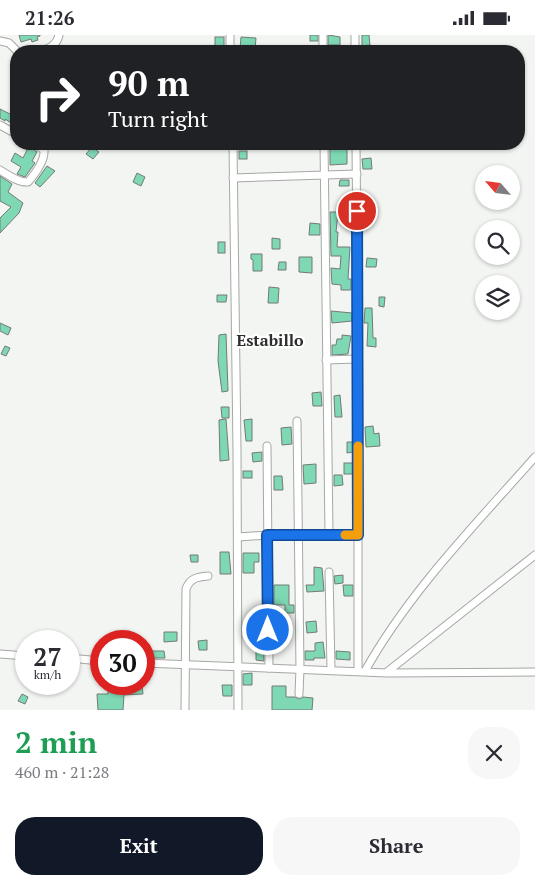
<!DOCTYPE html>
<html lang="en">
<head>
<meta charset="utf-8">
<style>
	:root { --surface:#fff; --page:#f7f7f7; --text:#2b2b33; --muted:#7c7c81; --accent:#111827 }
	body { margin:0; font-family:"PT Serif",serif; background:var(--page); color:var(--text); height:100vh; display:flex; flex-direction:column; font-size:19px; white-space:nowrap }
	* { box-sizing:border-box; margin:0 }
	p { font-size:16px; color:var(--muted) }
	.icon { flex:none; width:28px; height:28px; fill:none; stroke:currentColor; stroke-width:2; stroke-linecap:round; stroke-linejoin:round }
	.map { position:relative; height:675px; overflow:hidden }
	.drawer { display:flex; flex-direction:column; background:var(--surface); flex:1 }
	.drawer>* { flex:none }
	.guide { position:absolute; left:10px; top:10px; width:515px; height:105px; border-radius:20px; box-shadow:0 1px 4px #0004; background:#202124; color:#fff; overflow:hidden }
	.needle { width:32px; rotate:298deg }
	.buttons { position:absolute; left:475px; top:130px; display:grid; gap:10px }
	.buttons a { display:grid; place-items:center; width:45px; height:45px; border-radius:50%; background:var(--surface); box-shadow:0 1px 4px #0004; font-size:25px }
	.speed { position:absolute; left:15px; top:595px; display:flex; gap:10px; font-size:25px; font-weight:700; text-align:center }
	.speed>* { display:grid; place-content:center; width:65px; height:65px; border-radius:50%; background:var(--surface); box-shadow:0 1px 4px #0004; line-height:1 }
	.speed small { font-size:12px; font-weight:400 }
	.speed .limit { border:8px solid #d22; background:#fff; color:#111 }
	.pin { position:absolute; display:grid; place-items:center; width:42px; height:42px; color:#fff; margin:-21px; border:2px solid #fff; border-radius:50%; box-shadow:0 1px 5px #0007 }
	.me { position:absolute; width:55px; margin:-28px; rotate:0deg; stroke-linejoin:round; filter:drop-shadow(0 0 4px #0008) }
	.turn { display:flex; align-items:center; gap:18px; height:105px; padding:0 15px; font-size:22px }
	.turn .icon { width:65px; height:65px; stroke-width:2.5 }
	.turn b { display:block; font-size:35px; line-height:42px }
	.round { display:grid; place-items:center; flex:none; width:52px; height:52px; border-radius:20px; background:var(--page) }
	.summary { display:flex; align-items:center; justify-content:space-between; height:85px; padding:0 15px }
	h1 { font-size:30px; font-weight:700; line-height:38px; color:#1e9e55 }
	.button { display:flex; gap:10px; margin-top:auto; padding:10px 15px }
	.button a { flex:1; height:58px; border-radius:20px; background:var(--accent); color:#fff; font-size:20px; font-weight:700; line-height:58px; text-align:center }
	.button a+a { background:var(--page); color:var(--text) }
	.status { display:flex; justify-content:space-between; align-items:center; height:35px; padding:0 25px; background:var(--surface); direction:ltr }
	.status svg { height:14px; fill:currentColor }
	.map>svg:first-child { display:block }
	.building { fill:#7ed8b4; stroke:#757a77 }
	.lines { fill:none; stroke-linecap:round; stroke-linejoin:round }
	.street-casing { stroke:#a5a8a4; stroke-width:9 }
	.street { stroke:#fff; stroke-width:7 }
	.route-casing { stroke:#114b97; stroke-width:12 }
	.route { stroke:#1a73e8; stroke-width:9 }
	.slow { stroke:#f59e0b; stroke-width:9 }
	.labels { text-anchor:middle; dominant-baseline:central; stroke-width:4.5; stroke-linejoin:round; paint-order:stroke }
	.neighbourhood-label { font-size:16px; font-weight:bold; fill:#2c2e2b; stroke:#fff }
</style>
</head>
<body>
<div class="status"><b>21:26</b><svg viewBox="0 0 49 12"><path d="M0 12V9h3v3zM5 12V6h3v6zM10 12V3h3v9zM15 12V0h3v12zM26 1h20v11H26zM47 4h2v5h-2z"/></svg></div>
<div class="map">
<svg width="535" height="675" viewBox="0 0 535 675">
	<rect width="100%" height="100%" fill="#f2f5f1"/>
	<g class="building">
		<polygon points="19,0 40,0 40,1 37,2 38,5 32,7 31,4 21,7"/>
		<rect x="310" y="0" width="8" height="6"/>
		<polygon points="328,0 340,2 340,10 328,10"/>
		<polygon points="362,0 369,0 370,10 362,11"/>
		<rect x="215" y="2" width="9" height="14"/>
		<polygon points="241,2 256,3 255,15 240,14"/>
		<polygon points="0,74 16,82 16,91 5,84 5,86 0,83"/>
		<polygon points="335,109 347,109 347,129 330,130 330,114 335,114"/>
		<polygon points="29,111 37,117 32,126 35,128 25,142 17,139 21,132 11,126 15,118 23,123"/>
		<polygon points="92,112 99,117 93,124 86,119"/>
		<rect x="239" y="116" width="8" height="8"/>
		<polygon points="371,123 372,134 363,134 362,124"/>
		<polygon points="47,131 55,136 40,152 35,148"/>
		<polygon points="137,138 145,142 141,151 133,147"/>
		<polygon points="0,141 12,149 8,157 23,168 19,178 0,198 0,183 11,172 0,166"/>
		<polygon points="340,145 349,145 349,151 339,151"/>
		<rect x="340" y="166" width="9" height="9"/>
		<polygon points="330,177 338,177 336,197 338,197 337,212 350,212 348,244 351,244 351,255 341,255 341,250 332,249 331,233 340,234 341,221 331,221"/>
		<polygon points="310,188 320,189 320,200 309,200"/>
		<polygon points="272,203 280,204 280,214 272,214"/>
		<rect x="218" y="207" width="7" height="11"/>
		<polygon points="251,219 262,219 262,236 253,236 253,225 251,224"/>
		<polygon points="299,222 312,222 312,238 299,237"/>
		<polygon points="367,223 377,224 376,232 366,232"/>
		<polygon points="279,227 286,227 286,235 278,235"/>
		<polygon points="269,252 279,253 278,268 268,268"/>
		<polygon points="217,260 227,260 226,267 217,267"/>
		<polygon points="379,262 385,262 384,272 379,271"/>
		<polygon points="365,273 372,273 373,303 376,303 376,312 367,311 368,288 364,288"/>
		<polygon points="331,276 352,278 352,286 332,288"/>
		<polygon points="0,288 11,293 8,300 0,296"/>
		<polygon points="226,299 228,356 222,357 218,326 219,300"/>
		<polygon points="342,300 351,301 348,319 332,320 332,310 336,310 337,304 342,304"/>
		<polygon points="5,311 10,313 6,321 1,319"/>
		<polygon points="321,357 322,371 313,371 312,358"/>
		<polygon points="340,360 342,382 335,382 334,361"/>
		<polygon points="221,372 229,372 229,383 222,383"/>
		<polygon points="226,384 229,425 220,426 219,385"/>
		<polygon points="252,384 252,406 246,406 244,385"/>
		<polygon points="373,391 374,399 379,398 380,411 366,412 365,392"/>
		<polygon points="291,392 292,409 282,410 281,393"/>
		<polygon points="347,407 353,407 353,417 347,418"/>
		<polygon points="262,417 262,426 253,427 252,418"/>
		<rect x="344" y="428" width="9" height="11"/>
		<polygon points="316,429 316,448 304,449 303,430"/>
		<rect x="243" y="436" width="9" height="7"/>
		<polygon points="334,440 342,440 343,450 334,451"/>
		<polygon points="274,441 282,441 283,455 274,455"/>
		<polygon points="220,517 229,517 231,539 220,539"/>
		<polygon points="243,518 259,518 259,527 254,527 254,538 243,538"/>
		<polygon points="190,520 198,520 198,527 191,527"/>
		<polygon points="314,532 322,533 324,556 307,557 306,550 314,550"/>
		<polygon points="343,540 343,548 335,549 334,541"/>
		<polygon points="274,550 289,550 289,570 294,570 294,578 285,578 285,570 274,570"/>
		<polygon points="343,550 353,550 353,561 344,561"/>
		<polygon points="316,586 317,597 307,598 306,587"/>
		<polygon points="164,597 177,597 177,606 164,607"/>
		<polygon points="207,605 207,615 199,615 198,606"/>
		<polygon points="256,607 263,607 264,626 256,625"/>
		<polygon points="323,607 325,623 314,623 314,625 305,625 305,616 315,616 315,608"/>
		<polygon points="152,616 164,616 165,623 152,623"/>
		<polygon points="336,616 350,617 350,625 336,624"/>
		<polygon points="252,638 252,650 243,650 243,639"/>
		<polygon points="43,649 61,650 61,656 43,656"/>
		<polygon points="222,650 232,650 232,661 223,661"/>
		<polygon points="119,651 142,651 143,659 124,660 123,675 98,675 97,659 108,659 108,655 119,655"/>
		<polygon points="272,651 286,651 286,662 295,662 299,664 303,662 313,663 312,675 272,675"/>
		<polygon points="22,659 28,662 25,669 18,666"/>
	</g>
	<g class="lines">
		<defs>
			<g id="street">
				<polyline points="230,0 230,16"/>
				<polyline points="323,0 323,16"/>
				<polyline points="355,0 355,16"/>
				<polyline points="0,6 9,8 17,16"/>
				<path d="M41 16C50 13 57 10 59 0"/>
				<polyline points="0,90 16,99"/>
				<polyline points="233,109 237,414 238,675"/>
				<polyline points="324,109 329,499"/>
				<polyline points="356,109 358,324 358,636"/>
				<path d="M0 135C8 140 19 148 28 147 35 139 45 126 44 115L35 109"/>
				<polyline points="233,143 357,139"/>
				<polyline points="326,325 358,324"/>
				<polyline points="297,386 300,634 299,659"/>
				<polyline points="267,411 269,633"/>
				<polyline points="238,502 267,500 358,500"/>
				<polyline points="329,537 331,635"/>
				<polyline points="0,619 26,621"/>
				<polyline points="69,623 101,626"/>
				<polyline points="144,628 387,638 535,637"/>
				<path d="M365 636C409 557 475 490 535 422"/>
				<polyline points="387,637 535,520"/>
				<path d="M185 674 186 554C190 543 197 542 208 541"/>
			</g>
		</defs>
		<use href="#street" class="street-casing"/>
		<use href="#street" class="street"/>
	</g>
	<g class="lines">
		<defs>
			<polyline id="route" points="268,595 267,500 358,500 357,176"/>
		</defs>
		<use href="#route" class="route-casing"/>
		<use href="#route" class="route"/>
		<polyline class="slow" points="345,500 358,500 358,411"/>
	</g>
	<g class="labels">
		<g class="neighbourhood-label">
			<text x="270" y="305">Estabillo</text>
		</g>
	</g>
</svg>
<div class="buttons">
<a><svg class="needle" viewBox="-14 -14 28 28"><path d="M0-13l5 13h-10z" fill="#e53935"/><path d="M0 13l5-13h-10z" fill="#7c7c81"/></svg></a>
<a><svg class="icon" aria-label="search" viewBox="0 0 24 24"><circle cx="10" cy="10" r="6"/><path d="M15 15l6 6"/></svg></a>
<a><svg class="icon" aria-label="layers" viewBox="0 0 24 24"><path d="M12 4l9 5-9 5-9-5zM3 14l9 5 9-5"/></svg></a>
</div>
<div class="speed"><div>27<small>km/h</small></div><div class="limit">30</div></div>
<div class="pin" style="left:357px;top:176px;background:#d93025"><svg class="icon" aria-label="arrive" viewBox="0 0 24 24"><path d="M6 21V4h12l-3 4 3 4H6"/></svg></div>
<svg class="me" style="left:268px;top:595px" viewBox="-20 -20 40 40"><circle r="17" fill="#1a73e8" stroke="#fff" stroke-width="3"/><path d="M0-11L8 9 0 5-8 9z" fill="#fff"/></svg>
<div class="guide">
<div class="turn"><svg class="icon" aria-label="right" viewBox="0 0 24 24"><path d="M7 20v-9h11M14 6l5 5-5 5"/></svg><div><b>90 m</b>Turn right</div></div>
</div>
</div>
<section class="drawer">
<div class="summary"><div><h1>2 min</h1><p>460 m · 21:28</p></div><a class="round"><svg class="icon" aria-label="close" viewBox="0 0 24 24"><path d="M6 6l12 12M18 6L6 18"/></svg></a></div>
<div class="button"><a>Exit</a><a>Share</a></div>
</section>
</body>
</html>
